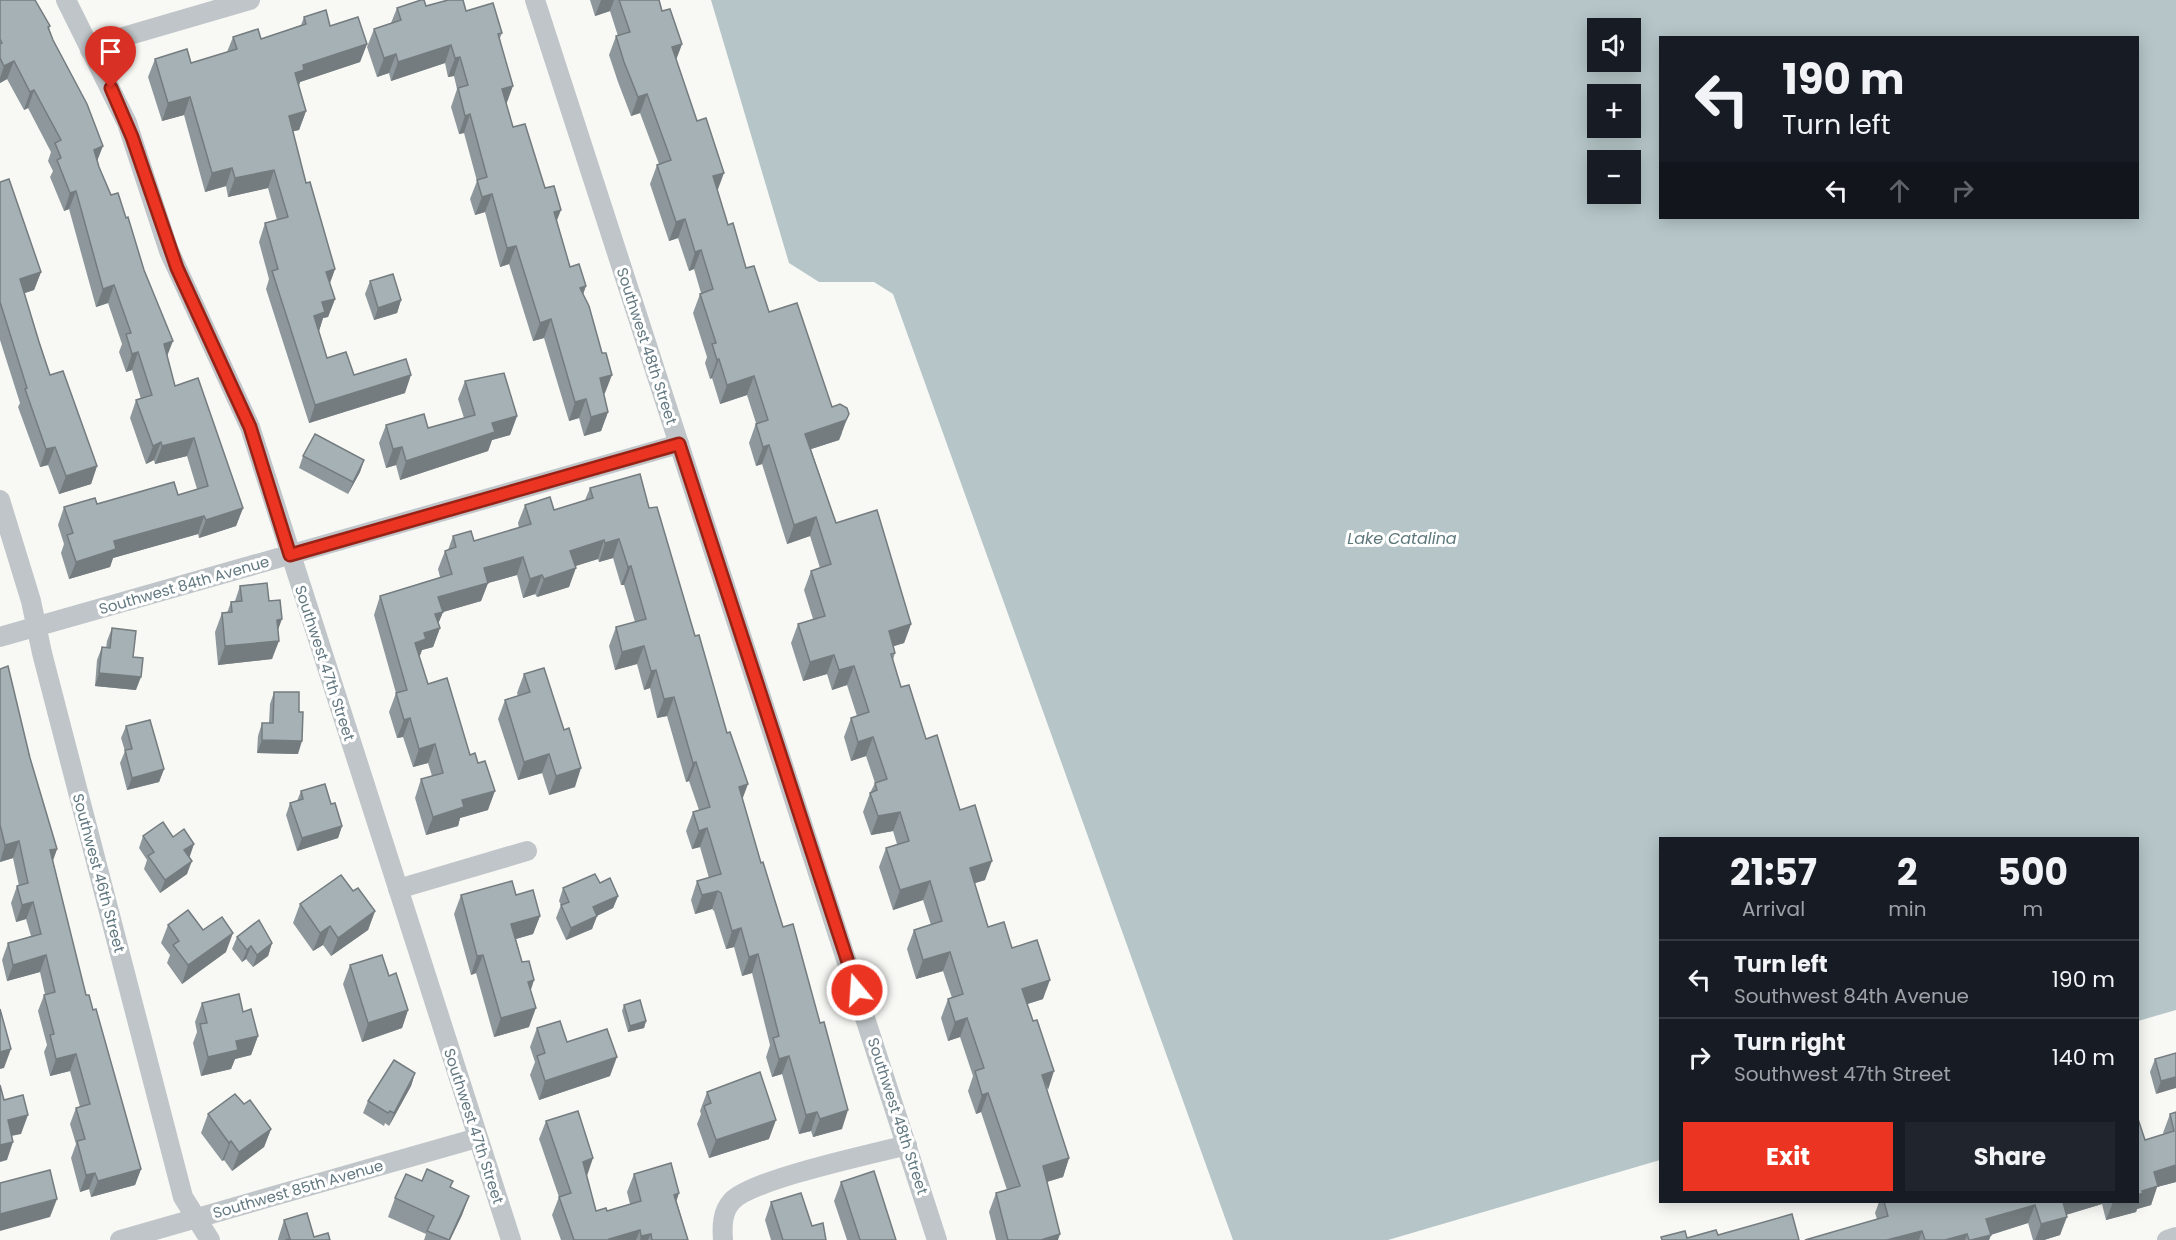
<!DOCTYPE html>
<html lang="en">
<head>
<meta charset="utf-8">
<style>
	:root { --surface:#171b24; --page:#20242c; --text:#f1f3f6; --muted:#9ea1a6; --line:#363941; --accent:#eb3522 }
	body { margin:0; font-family:Poppins,sans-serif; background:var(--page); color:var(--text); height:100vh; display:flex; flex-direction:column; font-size:22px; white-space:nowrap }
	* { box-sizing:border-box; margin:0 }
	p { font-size:20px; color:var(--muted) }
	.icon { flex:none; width:33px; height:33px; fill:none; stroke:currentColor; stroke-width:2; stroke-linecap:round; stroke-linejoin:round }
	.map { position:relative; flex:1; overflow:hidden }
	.side { position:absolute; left:1659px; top:837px; width:480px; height:366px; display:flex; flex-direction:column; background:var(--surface); border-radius:0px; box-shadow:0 3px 15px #0003 }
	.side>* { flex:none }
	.hud { position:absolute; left:1659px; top:36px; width:480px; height:183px; border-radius:0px; box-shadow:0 3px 15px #0003; background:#171b24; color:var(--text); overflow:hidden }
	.buttons { position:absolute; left:1587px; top:18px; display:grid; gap:12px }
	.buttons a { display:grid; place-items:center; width:54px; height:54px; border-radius:0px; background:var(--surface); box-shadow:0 3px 15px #0003; font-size:30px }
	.pin { position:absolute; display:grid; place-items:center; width:51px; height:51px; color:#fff; margin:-62px -26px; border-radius:50% 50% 50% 0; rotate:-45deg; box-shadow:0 0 6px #0007 }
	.pin .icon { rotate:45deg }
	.me { position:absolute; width:66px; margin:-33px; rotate:342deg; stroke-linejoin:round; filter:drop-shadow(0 0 4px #0008) }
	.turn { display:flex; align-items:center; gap:21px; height:126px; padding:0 24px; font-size:27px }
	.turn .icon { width:78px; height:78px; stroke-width:2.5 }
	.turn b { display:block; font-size:42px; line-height:51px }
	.lanes { display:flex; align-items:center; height:57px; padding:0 24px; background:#0003; justify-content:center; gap:30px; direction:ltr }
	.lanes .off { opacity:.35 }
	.eta { display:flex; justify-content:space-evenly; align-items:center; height:102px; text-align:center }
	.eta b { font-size:36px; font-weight:700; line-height:42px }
	.action { display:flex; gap:12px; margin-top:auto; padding:12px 24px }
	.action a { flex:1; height:69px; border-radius:0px; background:var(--accent); color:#fff; font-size:24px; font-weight:700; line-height:69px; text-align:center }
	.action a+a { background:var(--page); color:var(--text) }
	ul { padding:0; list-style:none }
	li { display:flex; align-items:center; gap:18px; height:78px; padding:0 24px; border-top:2px solid var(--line) }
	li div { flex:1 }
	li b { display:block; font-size:22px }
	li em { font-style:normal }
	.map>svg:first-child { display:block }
	.water { fill:#b6c6c8; fill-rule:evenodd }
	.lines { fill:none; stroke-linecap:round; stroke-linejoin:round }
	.minor { stroke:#bfc5c8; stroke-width:20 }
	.wall { fill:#8e989c }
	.shaded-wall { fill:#747c7f }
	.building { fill:#a5b1b5; stroke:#747c7f; stroke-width:1.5 }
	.route-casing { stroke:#992216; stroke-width:15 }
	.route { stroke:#eb3522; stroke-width:10 }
	.labels { text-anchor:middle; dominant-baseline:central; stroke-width:6; stroke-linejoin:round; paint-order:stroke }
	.street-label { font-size:15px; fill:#627881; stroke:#fff }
	.water-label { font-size:16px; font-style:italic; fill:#5d787c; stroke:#fff }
</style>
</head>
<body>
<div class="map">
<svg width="2176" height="1240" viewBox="0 0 2176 1240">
	<rect width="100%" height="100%" fill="#f8f8f5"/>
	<path class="water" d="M711 0H2176V1010L2138 1021V838H1660V1160L1388 1240H1233L893 294 874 282H819L789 263ZM1598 28H1630V62H1598ZM1660 38H2138V218H1660ZM1598 94H1630V128H1598ZM1598 160H1630V194H1598Z"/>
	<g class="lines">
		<g class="minor">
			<polyline points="66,0 127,123 169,251 250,427 511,1240"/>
			<polyline points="535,0 937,1240"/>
			<polyline points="90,50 123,37 250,0"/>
			<polyline points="0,500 31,601 42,653 183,1197 210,1240"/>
			<polyline points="0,637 679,444"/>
			<polyline points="398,889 527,851"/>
			<polyline points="120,1240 477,1138"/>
			<path d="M723 1240C722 1226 722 1212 732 1201 753 1179 872 1154 907 1145"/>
			<polyline points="2167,1240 2176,1237"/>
		</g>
	</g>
	<g class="wall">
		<polygon points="0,0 50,26 49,29 167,357 175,386 243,508 236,526 199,538 198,534 113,558 110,567 69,579 61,553 64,544 58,525 64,507 178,495 197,489 187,456 155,464 154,460 146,464 130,418 136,400 141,399 132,370 126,372 119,352 122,344 108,303 96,307 69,209 64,211 50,177 53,171 48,161 51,152 28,108 24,110 7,79 0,83"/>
		<polygon points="590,0 659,0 662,11 682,44 676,59 728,225 746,268 769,312 832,407 842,433 839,440 811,449 836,523 911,624 904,643 893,646 895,653 893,660 901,687 960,810 985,880 974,883 988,927 1012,948 1043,999 1027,1004 1047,1090 1069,1158 1063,1177 1047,1182 1058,1240 996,1240 989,1212 996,1193 1007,1190 981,1112 976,1114 968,1091 973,1076 960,1037 948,1041 941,1018 948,999 952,998 943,971 916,979 907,949 914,930 931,925 923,900 893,910 879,867 886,848 897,844 893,831 871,835 863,812 870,793 875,783 866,756 851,761 844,737 851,718 857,716 847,685 832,690 827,674 803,681 791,643 798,624 813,619 804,590 811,571 820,568 810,536 787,544 762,464 756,466 749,443 756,423 747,395 720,404 712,378 710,379 705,363 707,357 693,313 700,294 701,293 694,269 689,271 678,238 669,241 650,184 657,165 659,164 640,113 631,116 618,82 609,55 616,36 618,36 610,11 595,16"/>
		<polygon points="426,6 466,11 502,33 500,38 506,105 513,127 545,188 557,221 570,267 586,286 583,294 605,393 604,394 608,412 601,431 584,436 579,418 569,421 544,338 533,341 509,264 500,267 485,212 475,215 470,199 477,181 464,133 459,134 451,107 457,89 454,76 448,77 445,63 391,81 389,73 377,77 367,47 374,29 391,23 397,8"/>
		<polygon points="304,17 330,26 367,44 360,62 300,82 299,86 306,111 299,130 293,131 306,183 335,269 330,283 335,299 328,317 323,318 319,331 327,358 354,375 405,393 309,423 266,289 269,279 259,242 265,223 277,220 268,188 228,197 226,186 205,192 184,115 162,121 148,77 155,59 191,63 227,52 233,37 261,39 301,25"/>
		<polygon points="0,182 41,272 34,290 24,293 50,375 97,466 91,484 59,494 48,465 40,467 18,407 20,403 0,340"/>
		<polygon points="370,281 401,300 397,313 374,320 365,294"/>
		<polygon points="465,381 517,416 510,435 492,440 488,451 400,480 396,465 386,468 379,443 386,425 428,428 464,418 458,399"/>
		<polygon points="303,456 364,460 360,472 348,494 299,468"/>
		<polygon points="590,488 649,508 742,798 761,863 842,1129 813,1137 811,1131 799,1134 782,1074 772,1077 766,1057 770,1045 752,973 742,976 734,947 726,949 714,911 712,909 695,914 691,900 697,881 709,878 700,847 692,849 686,831 693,812 699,810 689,781 686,782 667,716 657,718 650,688 644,690 637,664 615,670 609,646 616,627 635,622 624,585 621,585 613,558 599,562 598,559 575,566 569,587 537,597 535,594 523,598 517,575 488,583 481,601 443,612 438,624 440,628 433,647 422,650 419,658 428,684 470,755 488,810 460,818 458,826 426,835 415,798 421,779 432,776 428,763 413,767 403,737 397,738 389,712 396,693 374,615 380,596 440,577 438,569 445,551 448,550 453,536 474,541 519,528 518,523 525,505 554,510 585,500"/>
		<polygon points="240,586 269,601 278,631 272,659 218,665 215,632 222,613 227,613 231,602 235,601"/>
		<polygon points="112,628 133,657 136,690 95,686 97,660 102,647 106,648 107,641"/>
		<polygon points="0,669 30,758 57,849 53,861 86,995 141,1169 135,1185 91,1197 89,1189 80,1192 71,1158 76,1144 70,1124 76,1108 80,1107 70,1071 50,1076 44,1052 47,1045 38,1011 44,995 45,994 40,972 7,981 2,960 8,943 31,936 26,919 16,922 11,903 17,886 19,886 13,858 0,862"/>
		<polygon points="524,674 575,787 549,795 542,773 518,780 498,719 505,700 518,696 517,693"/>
		<polygon points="274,692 298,754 257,753 258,736 262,723 269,723 270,704"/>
		<polygon points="126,726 164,769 159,782 127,790 120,763 125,751 121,738"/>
		<polygon points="301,791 331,804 342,826 338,838 297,851 286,815 290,803 297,801"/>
		<polygon points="143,836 173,837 190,856 187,874 160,893 144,869 147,860 139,848"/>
		<polygon points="600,883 618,896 613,908 597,916 592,929 566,940 556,918 561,905 559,901 563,888"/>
		<polygon points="353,891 375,911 368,930 331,956 323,945 313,951 293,923 300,904"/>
		<polygon points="461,895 516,895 540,916 533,934 516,939 522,962 534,980 531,990 529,1027 494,1037 476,973 471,975 454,914"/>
		<polygon points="168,925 203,930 226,952 182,984 167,963 170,955 161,943"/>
		<polygon points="237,937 272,943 268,956 253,967 246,959 242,962 232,949"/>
		<polygon points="350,965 389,976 408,1010 402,1028 362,1042 343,984"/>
		<polygon points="202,1003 243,1012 258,1036 251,1055 235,1059 231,1069 201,1076 193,1043 197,1032 195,1022"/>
		<polygon points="624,1005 646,1021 644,1028 628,1032 622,1011"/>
		<polygon points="537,1028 567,1042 610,1076 539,1100 530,1075 535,1062 530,1047"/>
		<polygon points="2176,1053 2156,1094 2150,1072 2155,1059"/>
		<polygon points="415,1073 411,1086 389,1126 385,1123 384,1126 363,1113 368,1101"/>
		<polygon points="707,1092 769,1139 709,1158 697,1124 701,1114 700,1111"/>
		<polygon points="244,1104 271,1129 264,1147 232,1171 224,1160 222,1161 201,1133 208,1114"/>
		<polygon points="2176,1112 2176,1182 2157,1187 2151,1205 2137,1209 2136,1212 2106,1220 2102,1204 2066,1215 2060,1235 2044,1240 2033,1240 2028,1223 1991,1235 1989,1240 1805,1240 1877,1219 1875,1213 1879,1202 2138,1202 2145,1140 2164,1134 2163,1133 2170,1114"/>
		<polygon points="546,1121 587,1176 596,1211 607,1211 630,1204 627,1192 634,1174 677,1202 688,1240 561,1240 552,1215 559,1197 539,1139"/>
		<polygon points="422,1181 451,1188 469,1196 462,1215 450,1240 424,1240 426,1234 388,1217 395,1198"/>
		<polygon points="841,1182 896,1240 847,1240 834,1201"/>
		<polygon points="771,1202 812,1226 826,1240 771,1240 765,1220"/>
		<polygon points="284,1220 314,1237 330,1240 278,1240 278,1239"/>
	</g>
	<g class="shaded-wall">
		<polygon points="601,0 614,0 610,11 595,16"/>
		<polygon points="367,44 360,62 300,82 298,88 295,73 303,65"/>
		<polygon points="682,44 675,63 672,47"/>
		<polygon points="451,45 445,63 391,81 398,62"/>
		<polygon points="396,54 389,73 377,77 384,58"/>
		<polygon points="460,57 454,76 448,77 455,58"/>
		<polygon points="14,61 7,79 0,83 0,78 4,66"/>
		<polygon points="513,86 506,105 502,89"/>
		<polygon points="34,90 28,108 24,110 30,92"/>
		<polygon points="647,94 640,113 631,116 638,97"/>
		<polygon points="190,97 184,115 162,121 168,103"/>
		<polygon points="306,111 299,130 282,134 289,116"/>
		<polygon points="470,114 464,133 459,134 465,116"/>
		<polygon points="103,146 96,164 94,150"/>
		<polygon points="232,168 226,186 205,192 212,173"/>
		<polygon points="274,170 268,188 228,197 235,178"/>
		<polygon points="724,173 717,192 713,176"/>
		<polygon points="76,191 69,209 64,211 70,193"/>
		<polygon points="492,194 485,212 475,215 482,197"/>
		<polygon points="561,210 554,228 554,212"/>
		<polygon points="685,219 678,238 669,241 676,222"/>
		<polygon points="516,246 509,264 500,267 507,248"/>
		<polygon points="701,250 694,269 689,271 695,252"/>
		<polygon points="335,269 328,288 326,272"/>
		<polygon points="41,272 34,290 13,297 20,279"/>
		<polygon points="114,285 108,303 96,307 103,289"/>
		<polygon points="586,286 579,305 580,288"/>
		<polygon points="335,299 328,317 323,318 319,331 314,316 322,302"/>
		<polygon points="401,300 397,313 374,320 378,308"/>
		<polygon points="551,319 544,338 533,341 540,323"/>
		<polygon points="173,341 166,359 164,344"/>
		<polygon points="138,352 132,370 126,372 132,354"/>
		<polygon points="719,359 712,378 710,379 717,360"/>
		<polygon points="411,375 405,393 309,423 315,405"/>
		<polygon points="612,375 605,393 594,397 600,378"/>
		<polygon points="754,376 747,395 720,404 727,385"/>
		<polygon points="586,399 579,418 569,421 575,402"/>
		<polygon points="608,412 601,431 584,436 591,417"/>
		<polygon points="849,414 839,440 799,453 805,434"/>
		<polygon points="517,416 510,435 492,440 488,451 400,480 406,461 492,423"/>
		<polygon points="194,438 187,456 155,464 162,446"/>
		<polygon points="161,442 154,460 146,464 153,446"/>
		<polygon points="769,445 762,464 756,466 763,447"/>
		<polygon points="55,447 48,465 40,467 46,449"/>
		<polygon points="402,447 396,465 386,468 393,449"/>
		<polygon points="364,460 360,472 348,494 353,482"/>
		<polygon points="97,466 91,484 59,494 66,476"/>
		<polygon points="243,508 236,526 199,538 206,520"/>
		<polygon points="204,516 198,534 113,558 110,567 69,579 76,562 114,541"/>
		<polygon points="816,517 810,536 787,544 794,525"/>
		<polygon points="619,539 613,558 599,562 605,543"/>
		<polygon points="604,540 598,559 563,570 570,551"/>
		<polygon points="523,557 517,575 488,583 481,601 443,612 436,629 440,628 433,647 422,650 419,658 415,643 438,597 484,568"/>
		<polygon points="631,566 624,585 621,585 628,567"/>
		<polygon points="576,568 569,587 537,597 544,579"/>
		<polygon points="542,575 535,594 523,598 530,579"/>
		<polygon points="282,619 275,638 277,620"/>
		<polygon points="911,624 904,643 882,650 889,631"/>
		<polygon points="279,641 272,659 218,665 225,646"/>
		<polygon points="644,646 637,664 615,670 622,652"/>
		<polygon points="834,655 827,674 803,681 810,662"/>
		<polygon points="854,666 847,685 832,690 839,670"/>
		<polygon points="656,670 650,688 644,690 651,671"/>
		<polygon points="99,673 141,677 136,690 95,686"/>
		<polygon points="674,697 667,716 657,718 664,699"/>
		<polygon points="410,718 403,737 397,738 404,720"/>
		<polygon points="873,737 866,756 851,761 858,742"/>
		<polygon points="262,740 302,741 298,754 257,753"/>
		<polygon points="435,744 428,763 413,767 419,749"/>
		<polygon points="549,754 542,773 518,780 524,762"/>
		<polygon points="696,762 689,781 686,782 693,763"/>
		<polygon points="581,768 575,787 549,795 556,776"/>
		<polygon points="164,769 159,782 127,790 132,778"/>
		<polygon points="748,784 741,803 739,787"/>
		<polygon points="495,791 488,810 460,818 458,826 426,835 433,817 462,800"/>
		<polygon points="900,812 893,831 871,835 878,816"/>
		<polygon points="342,826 338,838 297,851 302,838"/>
		<polygon points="707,828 700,847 692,849 699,831"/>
		<polygon points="19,841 13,858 0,862 5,845"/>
		<polygon points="194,844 190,856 180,863 184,850"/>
		<polygon points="57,849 51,865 50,850"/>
		<polygon points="192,861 187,874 160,893 165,880"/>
		<polygon points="992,861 985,880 963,887 970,868"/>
		<polygon points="930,881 923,900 893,910 900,890"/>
		<polygon points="718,891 712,909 695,914 702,895"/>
		<polygon points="618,896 613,908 588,920 593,907"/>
		<polygon points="33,902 26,919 16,922 22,905"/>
		<polygon points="375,911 368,930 331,956 338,938"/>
		<polygon points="540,916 533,934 505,942 511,924"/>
		<polygon points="597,916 592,929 566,940 571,928"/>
		<polygon points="330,926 323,945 313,951 320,933"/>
		<polygon points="741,928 734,947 726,949 732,931"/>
		<polygon points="233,933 226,952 182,984 188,965"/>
		<polygon points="272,943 268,956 253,967 257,955"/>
		<polygon points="251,946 246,959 242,962 247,950"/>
		<polygon points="950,952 943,971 916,979 923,960"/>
		<polygon points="758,954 752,973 742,976 749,957"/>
		<polygon points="46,955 40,972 7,981 13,965"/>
		<polygon points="483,955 476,973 471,975 477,956"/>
		<polygon points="534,980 527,999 528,982"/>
		<polygon points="1050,980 1043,999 1015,1008 1022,989"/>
		<polygon points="536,1008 529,1027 494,1037 501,1018"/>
		<polygon points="408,1010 402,1028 362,1042 368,1023"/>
		<polygon points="967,1018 960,1037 948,1041 955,1022"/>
		<polygon points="646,1021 644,1028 628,1032 630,1026"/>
		<polygon points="258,1036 251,1055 235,1059 231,1069 201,1076 208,1057 236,1041"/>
		<polygon points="11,1049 4,1068 0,1069 0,1052"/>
		<polygon points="76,1054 70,1071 50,1076 56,1059"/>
		<polygon points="789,1056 782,1074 772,1077 779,1059"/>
		<polygon points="617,1057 610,1076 539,1100 545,1081"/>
		<polygon points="1054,1071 1048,1090 1042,1075"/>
		<polygon points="415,1073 411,1086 389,1126 394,1113"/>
		<polygon points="2176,1077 2176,1088 2156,1094 2161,1081"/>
		<polygon points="988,1093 981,1112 976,1114 982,1095"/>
		<polygon points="848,1110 842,1129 813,1137 820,1119"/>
		<polygon points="817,1112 811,1131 799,1134 806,1115"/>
		<polygon points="28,1115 21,1134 1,1138 8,1120"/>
		<polygon points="776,1120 769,1139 709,1158 716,1140"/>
		<polygon points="271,1129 264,1147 232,1171 239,1152"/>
		<polygon points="231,1141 224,1160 222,1161 229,1143"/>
		<polygon points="13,1142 7,1160 0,1162 0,1145"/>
		<polygon points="593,1158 587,1176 583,1162"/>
		<polygon points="1069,1158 1063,1177 1036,1185 1043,1166"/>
		<polygon points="2176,1165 2176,1182 2157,1187 2151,1205 2137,1209 2136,1212 2106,1220 2113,1202 2138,1202 2138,1195 2154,1172"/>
		<polygon points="141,1169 135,1185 91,1197 98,1181"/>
		<polygon points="95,1173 89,1189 80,1192 86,1175"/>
		<polygon points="679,1193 673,1212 674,1195"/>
		<polygon points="469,1196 462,1215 450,1240 449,1240"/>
		<polygon points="57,1199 50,1217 0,1231 0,1214"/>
		<polygon points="2061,1202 2103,1202 2102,1204 2055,1218"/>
		<polygon points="2035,1205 2028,1223 1980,1238 1986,1219"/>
		<polygon points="2067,1217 2060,1235 2044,1240 2035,1240 2041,1224"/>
		<polygon points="640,1230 636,1240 609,1240 609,1239"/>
		<polygon points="1922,1231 1919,1240 1887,1240"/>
		<polygon points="651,1234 648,1240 640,1240 641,1236"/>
		<polygon points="1060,1234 1058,1240 1041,1240"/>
		<polygon points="1967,1234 1965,1240 1945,1240"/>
		<polygon points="1991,1235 1989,1240 1971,1240"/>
	</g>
	<g class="building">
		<polygon points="0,0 35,0 50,26 48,27 53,40 87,104 103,146 94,150 99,167 111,195 118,193 126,218 128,217 144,270 173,341 164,344 175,386 198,378 243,508 206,520 204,516 114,541 116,549 76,562 67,535 73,533 64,507 95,498 97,504 174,482 178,495 208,486 194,438 162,446 161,442 153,446 136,400 152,395 138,352 132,354 126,334 131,333 114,285 103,289 76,191 70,193 57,160 61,158 55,143 61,140 34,90 30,92 14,61 4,66 0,58 0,44 2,43 0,39"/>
		<polygon points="421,0 424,0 426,6 448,0 463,0 466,11 493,3 502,33 498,34 513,86 502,89 513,127 525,124 545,188 554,186 561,210 554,212 570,267 579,264 586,286 580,288 589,306 602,353 606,353 612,375 600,378 608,412 591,417 586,399 575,402 551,319 540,323 516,246 507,248 492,194 482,197 477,180 487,177 470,114 465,116 458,88 468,85 460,57 455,58 451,45 398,62 396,54 384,58 374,29 401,20 397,8"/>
		<polygon points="619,0 659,0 662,11 670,9 682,44 672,47 697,121 706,118 724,173 713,176 728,225 733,223 746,268 754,266 769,312 797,303 832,407 840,404 847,408 849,414 846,420 805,434 836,523 877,510 911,624 889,631 895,653 891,654 901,687 909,685 926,739 937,735 960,810 975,805 992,861 970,868 988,927 1004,922 1012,948 1037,940 1050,980 1022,989 1033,1021 1037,1020 1054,1071 1042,1075 1069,1158 1043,1166 1060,1234 1041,1240 1008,1240 996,1193 1020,1186 988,1093 982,1095 975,1071 984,1068 967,1018 955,1022 948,999 963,994 950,952 923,960 914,930 942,921 930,881 900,890 886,848 909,841 900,812 878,816 870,793 877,790 875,783 887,779 873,737 858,742 851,718 869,712 854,666 839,670 834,655 810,662 798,624 825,616 811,571 831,564 816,517 794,525 769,445 763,447 756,424 768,420 754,376 727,385 719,359 717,360 712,344 716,343 700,294 713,289 701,250 695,252 685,219 676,222 657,165 671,160 647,94 638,97 624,62 616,36 630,32"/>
		<polygon points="326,10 330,26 358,17 367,44 303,65 304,70 295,73 306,111 289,116 306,183 310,182 335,269 326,272 335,299 322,302 325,312 314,316 327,358 346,352 354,375 406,359 411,375 315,405 272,271 278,269 265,223 288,217 274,170 235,178 232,168 212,173 190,97 168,103 155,59 187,49 191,63 237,49 233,37 258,29 261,39 306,24 304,17"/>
		<polygon points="9,179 41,272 20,279 39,342 50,375 63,371 97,466 66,476 55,447 46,449 25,389 27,388 0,302 0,182"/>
		<polygon points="393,274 401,300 378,308 370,281"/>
		<polygon points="504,373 517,416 492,423 495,432 406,461 402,447 393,449 386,425 424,414 428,428 475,415 465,381"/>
		<polygon points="315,434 364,460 353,482 303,456"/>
		<polygon points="640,474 649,508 657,507 695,636 699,635 727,733 730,732 748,784 739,787 761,863 763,862 783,927 793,924 820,1023 824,1022 848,1110 820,1119 817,1112 806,1115 789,1056 779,1059 773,1038 779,1036 758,954 749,957 741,928 732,931 721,893 718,891 702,895 697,881 721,874 707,828 699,831 693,812 710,807 696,762 693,763 674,697 664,699 656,670 651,671 644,646 622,652 616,627 646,619 631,566 628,567 619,539 605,543 604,540 570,551 576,568 544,579 542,575 530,579 523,557 484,568 488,583 438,597 443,612 435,614 440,628 424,633 426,639 415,643 428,684 447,678 470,755 475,753 478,763 485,761 495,791 462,800 464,807 433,817 421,779 443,773 435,744 419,749 410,718 404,720 396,693 407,690 380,596 452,574 445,551 456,547 453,536 471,531 474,541 531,524 525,505 550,497 554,510 593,498 590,488"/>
		<polygon points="267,583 269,601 280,600 282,619 277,620 279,641 225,646 222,613 232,612 231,602 242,601 240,586"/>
		<polygon points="112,628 136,631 133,657 143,658 141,677 99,673 102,647 110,648"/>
		<polygon points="8,666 30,758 57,849 50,850 86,995 89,995 93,1010 96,1009 141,1169 98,1181 95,1173 86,1175 77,1141 85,1139 76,1108 90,1104 76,1054 56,1059 50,1035 54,1034 44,995 55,992 46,955 13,965 8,943 41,934 33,902 22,905 17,886 28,883 19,841 5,845 0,825 0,669"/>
		<polygon points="544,668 564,730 569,728 581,768 556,776 549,754 524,762 505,700 530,692 524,674"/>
		<polygon points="274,692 299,692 299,712 303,712 302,741 262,740 262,723 273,723"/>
		<polygon points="150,720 164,769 132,778 125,750 132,749 126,726"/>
		<polygon points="325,784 331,804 335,803 342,826 302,838 290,803 303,799 301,791"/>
		<polygon points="163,822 173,837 184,829 194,844 184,850 192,861 165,880 148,856 154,852 143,836"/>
		<polygon points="595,874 600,883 610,878 618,896 593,907 597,916 571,928 561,905 569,902 563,888"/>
		<polygon points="341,875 353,891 358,888 375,911 338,938 330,926 320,933 300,904"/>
		<polygon points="512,881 516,895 533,890 540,916 511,924 522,962 529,961 534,980 528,982 536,1008 501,1018 483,955 477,956 461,895"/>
		<polygon points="188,910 203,930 222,917 233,933 188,965 173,945 179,941 168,925"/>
		<polygon points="259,920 272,943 257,955 251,946 247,950 237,937"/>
		<polygon points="382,955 389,976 396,973 408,1010 368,1023 350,965"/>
		<polygon points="239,994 243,1012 251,1009 258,1036 236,1041 238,1050 208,1057 200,1024 207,1023 202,1003"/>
		<polygon points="640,1000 646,1021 630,1026 624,1005"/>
		<polygon points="0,1009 11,1049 0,1052"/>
		<polygon points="560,1021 567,1042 607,1029 617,1057 545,1081 537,1056 545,1053 537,1028"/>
		<polygon points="2176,1053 2176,1077 2161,1081 2155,1059"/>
		<polygon points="394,1060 415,1073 394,1113 390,1111 388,1113 368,1101"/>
		<polygon points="760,1072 776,1120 716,1140 704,1106 711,1103 707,1092"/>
		<polygon points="0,1085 4,1100 23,1095 28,1115 8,1120 13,1142 0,1145"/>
		<polygon points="235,1094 244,1104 250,1100 271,1129 239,1152 231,1141 229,1143 208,1114"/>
		<polygon points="578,1111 593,1158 583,1162 596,1211 606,1208 607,1211 641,1201 634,1174 671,1163 679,1193 674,1195 688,1240 652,1240 651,1234 641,1236 640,1230 609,1239 610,1240 574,1240 559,1197 571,1193 546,1121"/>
		<polygon points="2176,1112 2176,1165 2154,1172 2158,1186 2142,1191 2143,1193 2138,1195 2138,1119 2145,1140 2174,1131 2170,1114"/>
		<polygon points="427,1169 453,1181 450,1187 469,1196 449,1240 427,1231 434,1216 395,1198 406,1174 422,1181"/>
		<polygon points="50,1170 57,1199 0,1214 0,1183"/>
		<polygon points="874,1171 896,1240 860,1240 841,1182"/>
		<polygon points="801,1193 812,1226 823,1223 826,1240 783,1240 771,1202"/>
		<polygon points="1884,1202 2063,1202 2067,1217 2041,1224 2035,1205 1986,1219 1991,1235 1971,1240 1969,1240 1967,1234 1945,1240 1925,1240 1922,1231 1887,1240 1805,1240 1888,1216"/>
		<polygon points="307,1213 314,1237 328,1233 330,1240 285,1240 290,1239 284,1220"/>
		<polygon points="1792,1214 1799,1240 1662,1240 1661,1237 1685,1231 1687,1238 1716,1230 1718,1235"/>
	</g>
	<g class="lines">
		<defs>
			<polyline id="route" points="111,88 132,137 177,268 250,427 290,555 679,444 857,990"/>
		</defs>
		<use href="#route" class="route-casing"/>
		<use href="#route" class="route"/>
	</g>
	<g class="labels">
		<g class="street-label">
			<text transform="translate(647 346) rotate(72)">Southwest 48th Street</text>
			<text transform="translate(184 585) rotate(-16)">Southwest 84th Avenue</text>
			<text transform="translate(325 663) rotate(72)">Southwest 47th Street</text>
			<text transform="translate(99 873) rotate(75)">Southwest 46th Street</text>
			<text transform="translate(898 1116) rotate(72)">Southwest 48th Street</text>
			<text transform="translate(474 1126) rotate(72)">Southwest 47th Street</text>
			<text transform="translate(298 1189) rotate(-16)">Southwest 85th Avenue</text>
		</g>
		<g class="water-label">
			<text x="1402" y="538">Lake Catalina</text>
		</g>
	</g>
</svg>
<div class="buttons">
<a><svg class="icon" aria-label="sound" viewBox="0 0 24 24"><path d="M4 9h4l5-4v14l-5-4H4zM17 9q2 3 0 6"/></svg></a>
<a>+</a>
<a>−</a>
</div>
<div class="pin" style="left:111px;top:88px;background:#d93025"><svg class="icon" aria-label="arrive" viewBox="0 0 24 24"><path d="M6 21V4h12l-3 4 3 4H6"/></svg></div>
<svg class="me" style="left:857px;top:990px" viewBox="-20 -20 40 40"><circle r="17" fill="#eb3522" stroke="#fff" stroke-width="3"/><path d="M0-11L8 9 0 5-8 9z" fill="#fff"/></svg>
<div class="hud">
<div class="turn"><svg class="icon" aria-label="left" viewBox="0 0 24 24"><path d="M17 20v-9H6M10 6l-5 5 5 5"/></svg><div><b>190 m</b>Turn left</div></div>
<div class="lanes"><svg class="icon" aria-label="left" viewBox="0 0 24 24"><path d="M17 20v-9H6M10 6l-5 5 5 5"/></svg><svg class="icon off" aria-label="ahead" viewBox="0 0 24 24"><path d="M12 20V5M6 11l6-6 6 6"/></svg><svg class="icon off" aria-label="right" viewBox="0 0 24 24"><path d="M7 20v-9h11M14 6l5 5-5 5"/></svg></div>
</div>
<section class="side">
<div class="eta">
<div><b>21:57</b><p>Arrival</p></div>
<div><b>2</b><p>min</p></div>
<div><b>500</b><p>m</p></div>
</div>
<ul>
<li><svg class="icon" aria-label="left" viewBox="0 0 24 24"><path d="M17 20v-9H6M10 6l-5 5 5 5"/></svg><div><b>Turn left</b><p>Southwest 84th Avenue</p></div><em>190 m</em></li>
<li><svg class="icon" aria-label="right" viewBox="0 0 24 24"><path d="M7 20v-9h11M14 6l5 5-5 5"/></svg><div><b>Turn right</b><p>Southwest 47th Street</p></div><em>140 m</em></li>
</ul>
<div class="action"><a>Exit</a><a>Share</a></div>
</section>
</div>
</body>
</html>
